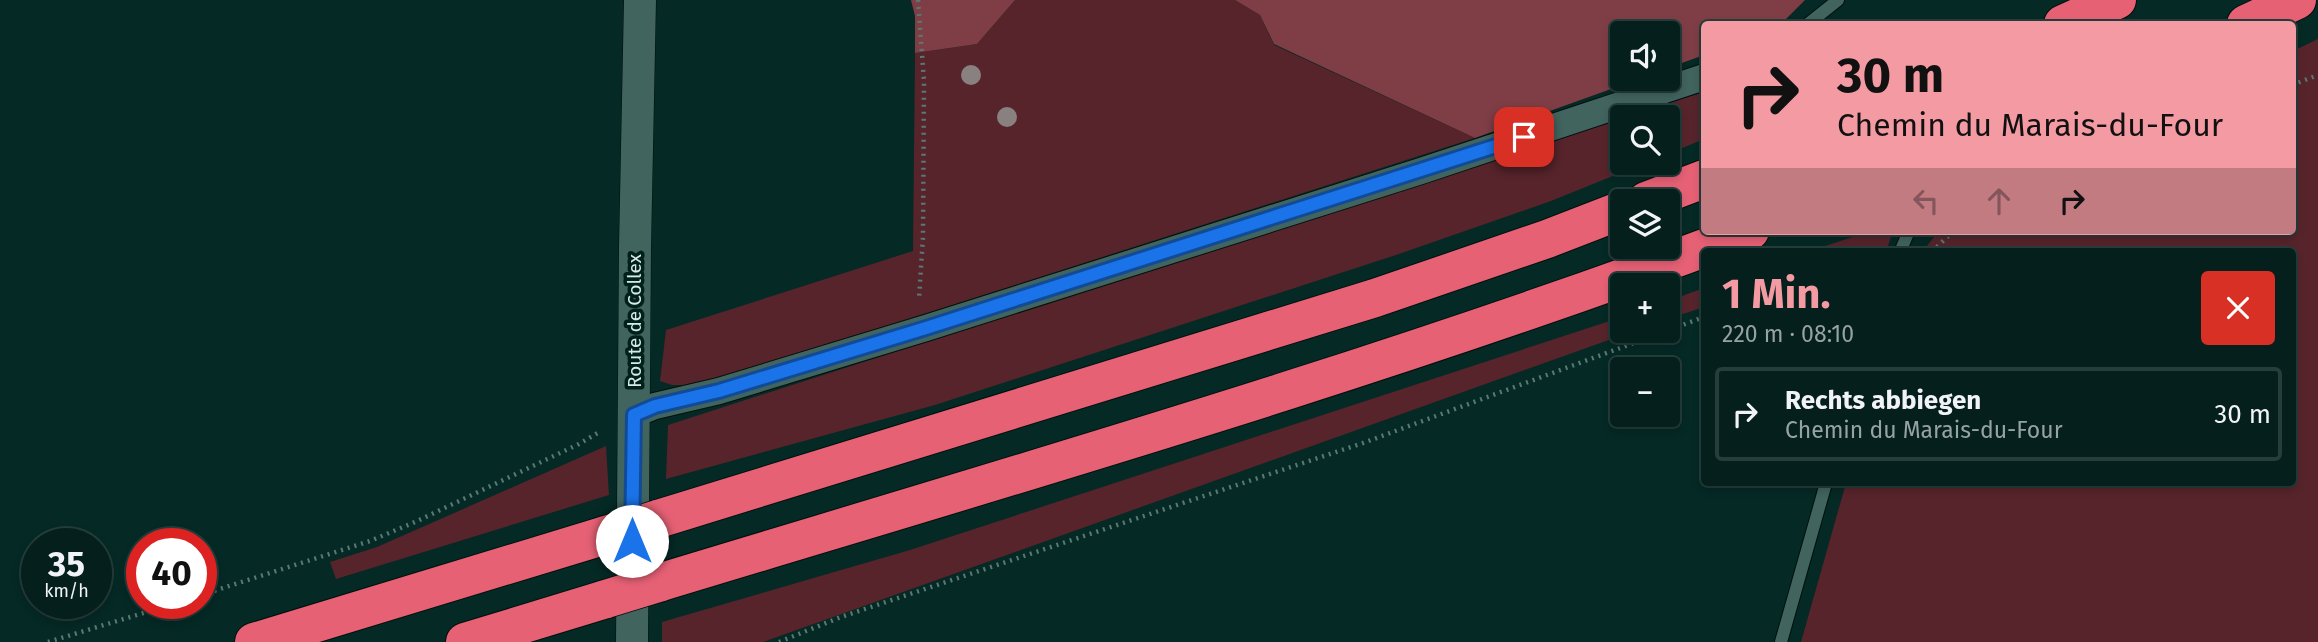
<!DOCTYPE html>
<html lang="de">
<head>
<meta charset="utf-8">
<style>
	:root { --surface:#041f1c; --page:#0d2725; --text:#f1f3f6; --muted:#97a2a3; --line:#253d3b; --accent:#f49aa3 }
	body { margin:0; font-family:"Fira Sans",sans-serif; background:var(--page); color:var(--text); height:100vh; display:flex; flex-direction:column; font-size:26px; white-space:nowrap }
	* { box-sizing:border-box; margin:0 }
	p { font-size:23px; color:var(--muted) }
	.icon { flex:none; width:38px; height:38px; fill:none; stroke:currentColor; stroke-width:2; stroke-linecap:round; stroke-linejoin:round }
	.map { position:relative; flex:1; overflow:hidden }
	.details { position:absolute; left:1701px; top:248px; width:595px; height:238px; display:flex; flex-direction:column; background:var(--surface); border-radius:7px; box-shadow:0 4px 10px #0003,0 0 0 2px var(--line) }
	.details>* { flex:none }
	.hud { position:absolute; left:1701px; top:21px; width:595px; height:214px; border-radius:7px; box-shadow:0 4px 10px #0003,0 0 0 2px var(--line); background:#f49aa3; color:#111; overflow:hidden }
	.fabs { position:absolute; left:1610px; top:21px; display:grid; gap:14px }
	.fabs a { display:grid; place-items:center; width:70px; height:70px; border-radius:7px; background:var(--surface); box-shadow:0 4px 10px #0003,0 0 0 2px var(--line); font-size:35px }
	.speed { position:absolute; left:21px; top:528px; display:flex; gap:14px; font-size:35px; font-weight:700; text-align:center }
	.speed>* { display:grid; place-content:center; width:91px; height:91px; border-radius:50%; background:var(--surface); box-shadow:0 4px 10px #0003,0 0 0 2px var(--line); line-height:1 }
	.speed small { font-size:18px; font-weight:400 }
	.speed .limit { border:10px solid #d22; background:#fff; color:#111 }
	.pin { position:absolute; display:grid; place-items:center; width:60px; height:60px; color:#fff; margin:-30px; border-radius:14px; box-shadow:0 4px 10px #0006 }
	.me { position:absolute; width:77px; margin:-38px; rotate:0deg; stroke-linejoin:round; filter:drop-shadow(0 0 5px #0008) }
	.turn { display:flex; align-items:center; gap:24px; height:147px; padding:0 21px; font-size:32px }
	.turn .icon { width:91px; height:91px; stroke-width:2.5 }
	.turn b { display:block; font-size:49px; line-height:60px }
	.lanes { display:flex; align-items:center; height:66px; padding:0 21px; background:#0003; justify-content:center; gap:35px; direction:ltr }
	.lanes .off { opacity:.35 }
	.round { display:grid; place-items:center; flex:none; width:74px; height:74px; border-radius:7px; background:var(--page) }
	.summary { display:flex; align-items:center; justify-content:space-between; height:119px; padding:0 21px }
	h1 { font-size:42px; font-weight:700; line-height:52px; color:var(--accent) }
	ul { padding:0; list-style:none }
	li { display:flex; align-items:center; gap:21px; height:94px; margin:0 14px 10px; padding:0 7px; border:4px solid var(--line); border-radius:7px }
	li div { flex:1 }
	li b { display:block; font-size:26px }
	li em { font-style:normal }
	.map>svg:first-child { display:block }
	.green { fill:#57242b }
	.forest { fill:#7f3e46 }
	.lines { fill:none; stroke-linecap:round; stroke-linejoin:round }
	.service-casing { stroke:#00110e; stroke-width:14 }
	.minor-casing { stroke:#00110e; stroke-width:28 }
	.tertiary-casing { stroke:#00110e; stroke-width:33 }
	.motorway-casing { stroke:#00110e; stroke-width:40 }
	.path { stroke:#5b7874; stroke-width:4.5; stroke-dasharray:2 5; stroke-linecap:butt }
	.service { stroke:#41645f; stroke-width:12 }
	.minor { stroke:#41645f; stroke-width:26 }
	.tertiary { stroke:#41645f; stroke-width:32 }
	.motorway { stroke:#e76175; stroke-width:38 }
	.motorway-bridge-casing { stroke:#00110e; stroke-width:40; stroke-linecap:butt }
	.motorway-bridge { stroke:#e76175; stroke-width:38 }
	.tree { fill:#888180 }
	.route-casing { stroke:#114b97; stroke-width:18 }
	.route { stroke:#1a73e8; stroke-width:12 }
	.labels { text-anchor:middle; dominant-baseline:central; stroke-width:7; stroke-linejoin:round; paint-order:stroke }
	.street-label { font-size:19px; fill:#d7eae7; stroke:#00201c }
</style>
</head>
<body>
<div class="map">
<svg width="2318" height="642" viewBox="0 0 2318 642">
	<rect width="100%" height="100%" fill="#052925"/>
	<g class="green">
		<polygon points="1015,0 1235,0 1260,15 1274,45 1475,138 702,385 672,385 660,381 666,330 913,251 915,53 977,44"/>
		<polygon points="2318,39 2318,642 1801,642 1846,483 2292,483 2292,252 1922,252 1939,231 2292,231 2293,51"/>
		<polygon points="1704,92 1704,139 1668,154 1668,117 1625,117"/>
		<polygon points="1622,118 1622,163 1645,163 1551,201 1396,255 935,405 666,479 668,425"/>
		<polygon points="1871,231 1893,231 1886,252 1807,252"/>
		<polygon points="1704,288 1704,307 1668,319 1668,301"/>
		<polygon points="1622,317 1622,331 1634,331 763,642 662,642 662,622 910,550"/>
		<polygon points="606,446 609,495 336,579 330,562 377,547"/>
	</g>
	<g class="forest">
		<polygon points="911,0 1015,0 977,44 915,53 915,16"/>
		<polygon points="1235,0 1805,0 1781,24 1704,24 1704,55 1668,68 1668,33 1622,33 1622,79 1639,79 1475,138 1274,44 1260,15"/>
	</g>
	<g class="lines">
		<defs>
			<g id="service">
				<polyline points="1808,24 1838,0"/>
				<polyline points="1900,252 1909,231"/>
				<polyline points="1781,642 1826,483"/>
			</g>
			<polyline id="minor" points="633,415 655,406 719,391 926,328 1421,171 1704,77"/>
			<polyline id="tertiary" points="632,642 635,247 640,0"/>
			<g id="motorway">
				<polyline points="2063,24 2117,0"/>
				<polyline points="2246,24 2297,0"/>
				<polyline points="1646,201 1704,179"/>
				<polyline points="658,519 1375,298 1547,239 1622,210"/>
				<path d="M658 583C1024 472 1392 366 1750 231"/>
				<polyline points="254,642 606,535"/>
				<polyline points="465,642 606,599"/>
			</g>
		</defs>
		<use href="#service" class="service-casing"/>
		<use href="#minor" class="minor-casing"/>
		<use href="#tertiary" class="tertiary-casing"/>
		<use href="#motorway" class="motorway-casing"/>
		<g class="path">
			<polyline points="918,0 924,81 923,237 919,299"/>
			<polyline points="2292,85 2318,75"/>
			<polyline points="1932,252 1947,237 1957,231"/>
			<polyline points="201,595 370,541 415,522 579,444 601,431"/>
			<polyline points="48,642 173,604"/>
			<polyline points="779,642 841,617 1363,443 1704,317"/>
		</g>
		<use href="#service" class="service"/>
		<use href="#minor" class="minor"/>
		<use href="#tertiary" class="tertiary"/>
		<use href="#motorway" class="motorway"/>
		<defs>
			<g id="motorway-bridge">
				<polyline points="606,535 658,519"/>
				<polyline points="606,599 658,583"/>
			</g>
		</defs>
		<use href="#motorway-bridge" class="motorway-bridge-casing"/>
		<use href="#motorway-bridge" class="motorway-bridge"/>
	</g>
	<g class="tree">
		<circle cx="971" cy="75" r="10"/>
		<circle cx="1007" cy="117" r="10"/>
	</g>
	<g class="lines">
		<defs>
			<polyline id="route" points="632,541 634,415 655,406 719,391 926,328 1524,137"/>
		</defs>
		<use href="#route" class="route-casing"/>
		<use href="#route" class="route"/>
	</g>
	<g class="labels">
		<g class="street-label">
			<text transform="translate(634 321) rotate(-90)">Route de Collex</text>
		</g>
	</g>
</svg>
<div class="fabs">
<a><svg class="icon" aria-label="sound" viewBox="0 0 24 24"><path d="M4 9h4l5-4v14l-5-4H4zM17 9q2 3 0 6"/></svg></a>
<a><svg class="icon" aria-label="search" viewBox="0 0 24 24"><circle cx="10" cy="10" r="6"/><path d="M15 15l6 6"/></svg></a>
<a><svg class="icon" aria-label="layers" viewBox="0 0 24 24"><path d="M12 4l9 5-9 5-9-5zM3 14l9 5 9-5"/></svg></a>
<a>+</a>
<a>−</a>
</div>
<div class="speed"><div>35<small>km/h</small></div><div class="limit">40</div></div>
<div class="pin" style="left:1524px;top:137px;background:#d93025"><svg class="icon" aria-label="arrive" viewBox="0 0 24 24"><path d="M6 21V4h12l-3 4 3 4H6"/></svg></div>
<svg class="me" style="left:632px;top:541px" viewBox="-20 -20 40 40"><circle r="19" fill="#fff"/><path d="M0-13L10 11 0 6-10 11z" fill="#1a73e8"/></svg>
<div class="hud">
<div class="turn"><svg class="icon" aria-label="right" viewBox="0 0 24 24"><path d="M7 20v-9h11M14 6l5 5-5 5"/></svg><div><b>30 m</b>Chemin du Marais-du-Four</div></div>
<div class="lanes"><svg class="icon off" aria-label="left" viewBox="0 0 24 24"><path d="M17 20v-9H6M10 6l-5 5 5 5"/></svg><svg class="icon off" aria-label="ahead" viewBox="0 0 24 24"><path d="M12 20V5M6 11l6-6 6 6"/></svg><svg class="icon" aria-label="right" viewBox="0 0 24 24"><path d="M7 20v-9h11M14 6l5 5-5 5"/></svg></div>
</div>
<section class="details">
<div class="summary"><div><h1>1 Min.</h1><p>220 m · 08:10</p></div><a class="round" style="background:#d93025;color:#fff"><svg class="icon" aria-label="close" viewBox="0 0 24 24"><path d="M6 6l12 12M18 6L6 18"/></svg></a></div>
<ul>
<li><svg class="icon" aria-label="right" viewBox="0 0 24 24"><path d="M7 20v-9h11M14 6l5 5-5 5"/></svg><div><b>Rechts abbiegen</b><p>Chemin du Marais-du-Four</p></div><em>30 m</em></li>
</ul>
</section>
</div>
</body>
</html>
